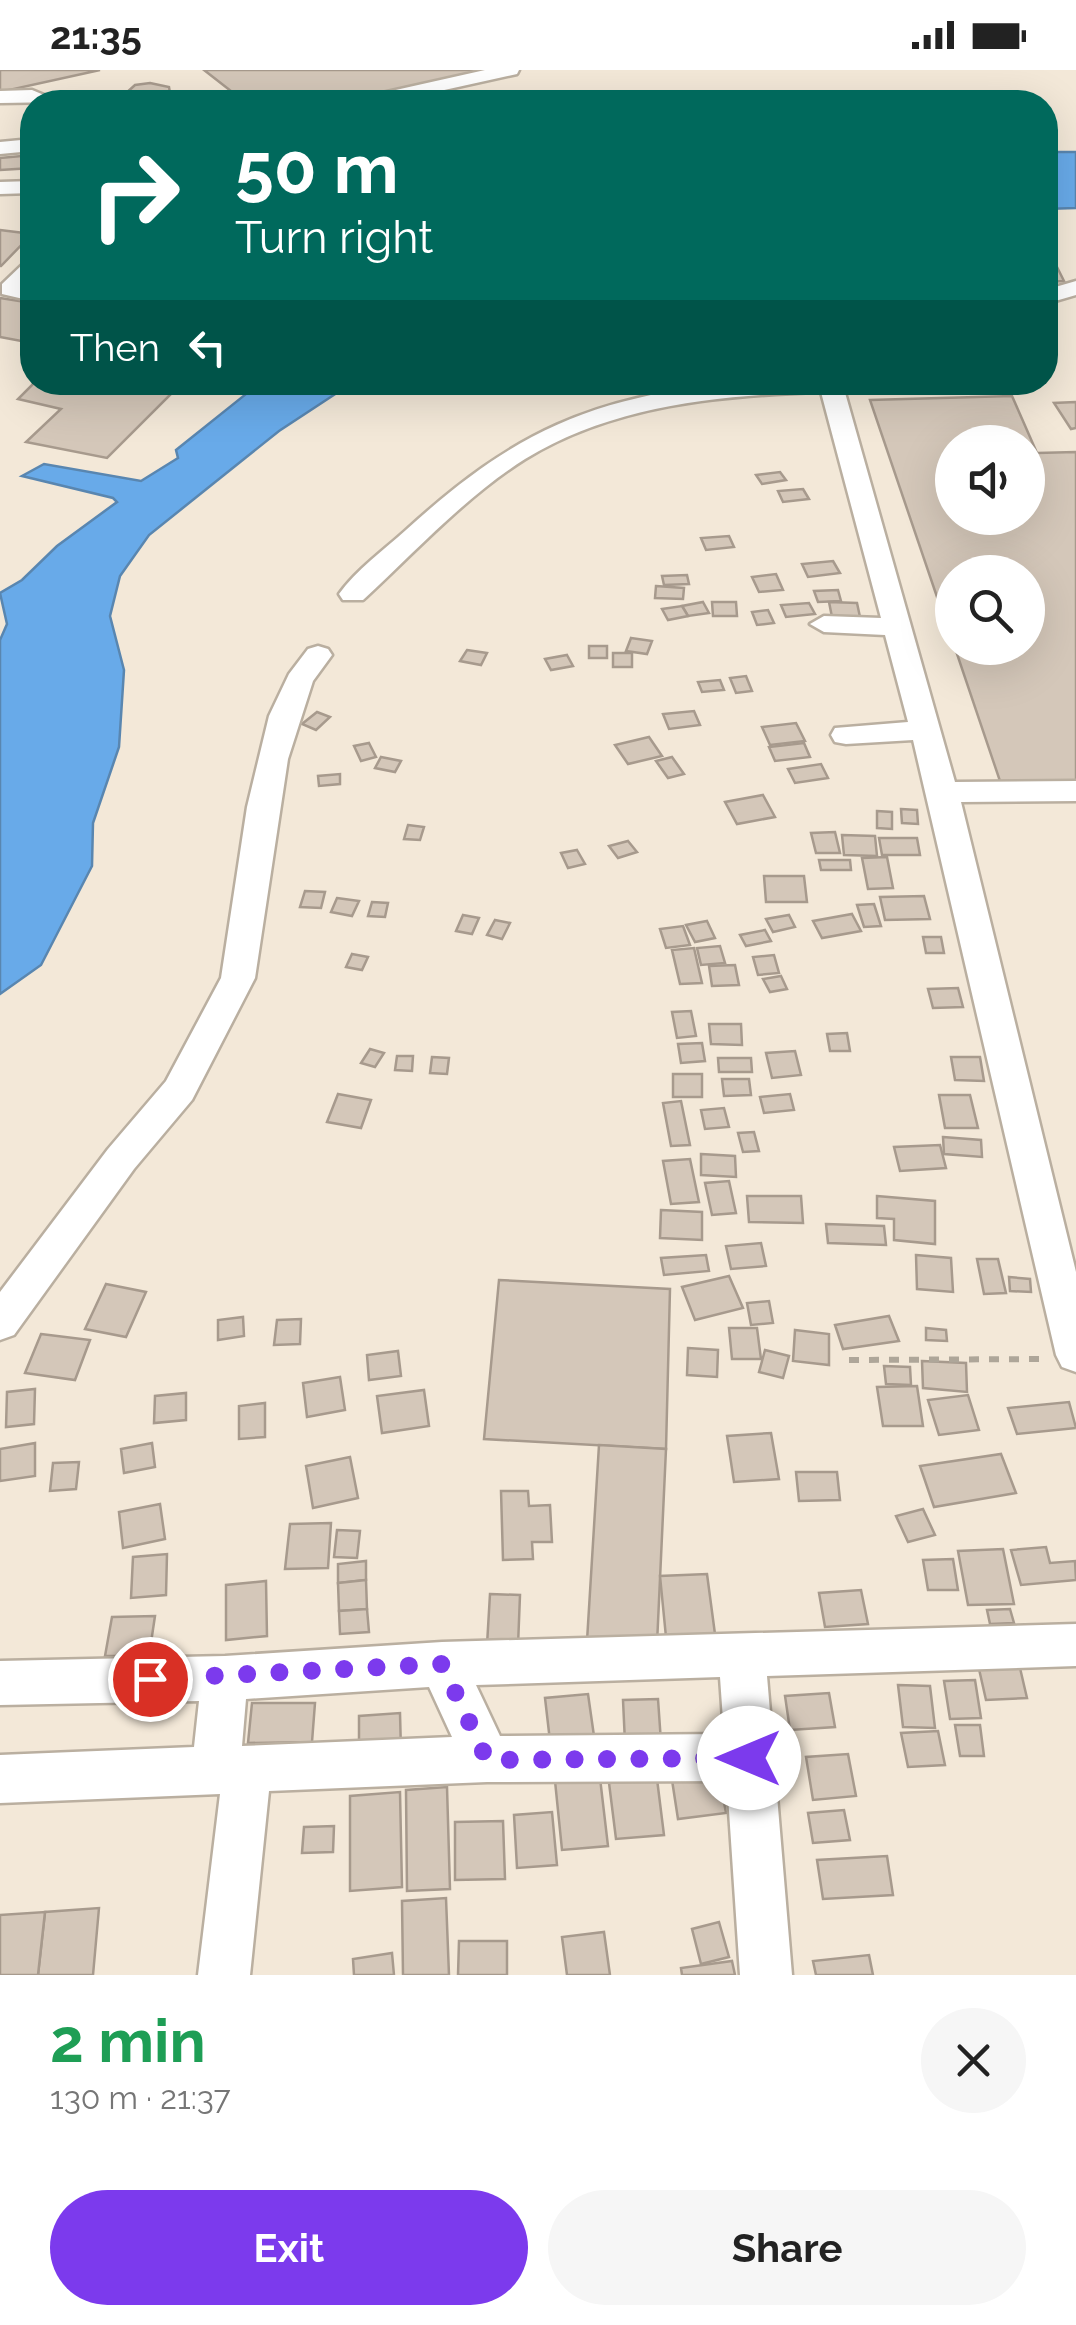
<!DOCTYPE html>
<html lang="en">
<head>
<meta charset="utf-8">
<style>
	:root { --surface:#fff; --page:#f6f6f6; --text:#222; --muted:#767676; --accent:#7c3aed }
	body { margin:0; font-family:Raleway,sans-serif; background:var(--page); color:var(--text); height:100vh; display:flex; flex-direction:column; font-size:38px; white-space:nowrap }
	* { box-sizing:border-box; margin:0 }
	p { font-size:32px; color:var(--muted) }
	.icon { flex:none; width:55px; height:55px; fill:none; stroke:currentColor; stroke-width:2; stroke-linecap:round; stroke-linejoin:round }
	.map { position:relative; height:1905px; overflow:hidden }
	.side { display:flex; flex-direction:column; background:var(--surface); flex:1 }
	.side>* { flex:none }
	.banner { position:absolute; left:20px; top:20px; width:1038px; height:305px; border-radius:40px; box-shadow:0 10px 40px #0002; background:#00695c; color:#fff; overflow:hidden }
	.buttons { position:absolute; left:935px; top:355px; display:grid; gap:20px }
	.buttons a { display:grid; place-items:center; width:110px; height:110px; border-radius:50%; background:var(--surface); box-shadow:0 10px 40px #0002; font-size:50px }
	.pin { position:absolute; display:grid; place-items:center; width:85px; height:85px; color:#fff; margin:-42px; border:5px solid #fff; border-radius:50%; box-shadow:0 2px 10px #0007 }
	.me { position:absolute; width:110px; margin:-55px; rotate:270deg; stroke-linejoin:round; filter:drop-shadow(0 0 8px #0008) }
	.turn { display:flex; align-items:center; gap:35px; height:210px; padding:0 50px; font-size:45px }
	.turn .icon { width:130px; height:130px; stroke-width:2.5 }
	.turn b { display:block; font-size:70px; line-height:85px }
	.then { display:flex; align-items:center; height:95px; padding:0 50px; background:#0003; gap:20px; font-size:38px }
	.round { display:grid; place-items:center; flex:none; width:105px; height:105px; border-radius:52px; background:var(--page) }
	.summary { display:flex; align-items:center; justify-content:space-between; height:170px; padding:0 50px }
	h1 { font-size:60px; font-weight:700; line-height:75px; color:#1e9e55 }
	.action { display:flex; gap:20px; margin-top:auto; padding:20px 50px }
	.action a { flex:1; height:115px; border-radius:60px; background:var(--accent); color:#fff; font-size:40px; font-weight:700; line-height:115px; text-align:center }
	.action a+a { background:var(--page); color:var(--text) }
	.status { display:flex; justify-content:space-between; align-items:center; height:70px; padding:0 50px; background:var(--surface); direction:ltr }
	.status svg { height:28px; fill:currentColor }
	.map>svg:first-child { display:block }
	.water { fill:#68aae9; stroke:#5986b0; stroke-width:2.5 }
	.building { fill:#d4c7b9; stroke:#a79a8d; stroke-width:2.5; fill-rule:evenodd }
	.lines { fill:none; stroke-linecap:round; stroke-linejoin:round }
	.minor-casing { stroke:#baafa0; stroke-width:5 }
	.path { stroke:#aea699; stroke-width:6; stroke-dasharray:10 10; stroke-linecap:butt }
	.minor { fill:#fff; fill-rule:evenodd }
	.route { stroke:#7c3aed; stroke-width:18; stroke-dasharray:0 32.4 }
</style>
</head>
<body>
<div class="status"><b>21:35</b><svg viewBox="0 0 49 12"><path d="M0 12V9h3v3zM5 12V6h3v6zM10 12V3h3v9zM15 12V0h3v12zM26 1h20v11H26zM47 4h2v5h-2z"/></svg></div>
<div class="map">
<svg width="1076" height="1905" viewBox="0 0 1076 1905">
	<rect width="100%" height="100%" fill="#f3e8d8"/>
	<g class="water">
		<polygon points="1045,82 1076,82 1076,138 1045,139"/>
		<polygon points="261,312 352,313 279,361 149,465 120,506 110,546 124,600 119,677 93,753 92,796 41,895 0,924 0,570 7,554 0,523 22,510 57,476 117,432 113,428 22,406 44,394 141,411 178,388 176,380"/>
	</g>
	<g class="building">
		<polygon points="0,0 100,0 0,22"/>
		<polygon points="204,0 486,0 343,32 245,32"/>
		<polygon points="150,13 169,17 170,23 149,30 136,30 125,24 135,15"/>
		<polygon points="32,85 32,98 0,100 0,88"/>
		<polygon points="0,160 32,164 1,196 0,196"/>
		<polygon points="1045,197 1057,197 1064,211 1046,212"/>
		<polygon points="0,228 32,233 32,273 0,267"/>
		<polygon points="35,312 183,312 107,388 26,372 61,339 18,329"/>
		<path d="M1012 326 1037 383 1076 382V715L1002 717 955 578H1028V502H952V571L870 330ZM952 372H1028V448H952Z"/>
		<polygon points="1076,332 1076,358 1071,359 1054,333"/>
		<polygon points="780,402 786,410 762,414 756,405"/>
		<polygon points="803,419 809,429 783,432 778,421"/>
		<polygon points="729,466 734,477 706,480 701,468"/>
		<polygon points="833,491 840,503 808,507 802,494"/>
		<polygon points="776,504 783,520 759,522 752,507"/>
		<polygon points="687,505 689,514 664,515 662,506"/>
		<polygon points="656,516 684,518 683,529 655,528"/>
		<polygon points="838,520 841,531 818,532 814,521"/>
		<polygon points="703,532 709,543 688,546 682,536"/>
		<polygon points="712,532 736,532 737,546 713,546"/>
		<polygon points="829,532 857,533 860,547 832,547"/>
		<polygon points="809,533 815,544 786,547 781,535"/>
		<polygon points="682,536 688,546 668,550 662,539"/>
		<polygon points="768,540 774,553 757,555 752,542"/>
		<polygon points="631,568 652,571 647,584 626,581"/>
		<rect x="589" y="576" width="18" height="12"/>
		<polygon points="467,580 487,583 481,595 460,591"/>
		<rect x="613" y="583" width="19" height="14"/>
		<polygon points="567,585 573,596 551,600 545,589"/>
		<polygon points="746,606 752,621 736,623 730,608"/>
		<polygon points="720,610 724,620 702,622 698,612"/>
		<polygon points="694,641 700,655 669,659 663,644"/>
		<polygon points="317,642 330,647 316,660 302,654"/>
		<polygon points="796,653 805,671 770,675 762,657"/>
		<polygon points="649,667 662,686 628,694 615,675"/>
		<polygon points="369,673 376,687 361,691 354,676"/>
		<polygon points="804,673 810,687 775,691 769,677"/>
		<polygon points="381,687 401,691 395,702 375,698"/>
		<polygon points="672,687 684,704 668,708 656,691"/>
		<polygon points="821,694 828,708 795,713 788,699"/>
		<polygon points="340,704 340,714 319,716 318,706"/>
		<polygon points="763,725 775,747 737,754 725,732"/>
		<polygon points="901,739 917,740 918,754 902,753"/>
		<polygon points="877,741 892,742 892,759 877,758"/>
		<polygon points="408,755 424,757 420,770 404,769"/>
		<polygon points="835,762 840,783 816,783 811,763"/>
		<polygon points="842,765 875,766 877,786 844,785"/>
		<polygon points="879,768 917,768 920,785 882,785"/>
		<polygon points="628,771 637,782 618,788 609,776"/>
		<polygon points="577,780 585,794 568,798 561,783"/>
		<polygon points="887,787 893,818 868,819 862,788"/>
		<polygon points="819,790 850,790 851,800 821,800"/>
		<polygon points="764,806 804,806 807,832 766,832"/>
		<polygon points="305,821 325,822 321,838 300,837"/>
		<polygon points="924,826 930,849 885,850 880,827"/>
		<polygon points="337,828 359,831 352,846 331,842"/>
		<polygon points="372,832 388,833 385,847 368,846"/>
		<polygon points="874,834 881,856 864,857 857,835"/>
		<polygon points="852,844 861,861 822,868 813,851"/>
		<polygon points="463,845 479,848 472,864 456,861"/>
		<polygon points="789,845 795,857 773,862 766,849"/>
		<polygon points="495,850 510,853 502,869 487,865"/>
		<polygon points="707,851 715,868 695,872 686,855"/>
		<polygon points="683,856 690,875 666,878 660,859"/>
		<polygon points="765,860 771,871 746,876 740,865"/>
		<polygon points="923,867 941,867 944,883 926,883"/>
		<polygon points="720,876 725,893 701,895 697,878"/>
		<polygon points="694,878 702,913 680,914 672,880"/>
		<polygon points="352,884 368,887 362,900 346,897"/>
		<polygon points="774,885 779,903 758,905 753,887"/>
		<polygon points="735,895 739,915 712,916 709,896"/>
		<polygon points="781,906 787,919 770,922 763,909"/>
		<polygon points="958,918 963,937 933,938 928,919"/>
		<polygon points="691,941 696,966 677,968 672,942"/>
		<polygon points="709,954 741,954 742,975 711,974"/>
		<polygon points="847,963 850,981 830,981 827,964"/>
		<polygon points="702,973 705,991 681,993 678,974"/>
		<polygon points="370,979 384,983 375,997 361,993"/>
		<polygon points="795,981 801,1005 772,1008 766,983"/>
		<polygon points="397,986 413,986 412,1001 395,1000"/>
		<polygon points="432,987 449,988 447,1004 430,1003"/>
		<polygon points="951,987 980,987 984,1011 955,1010"/>
		<polygon points="718,988 751,988 752,1002 719,1002"/>
		<rect x="673" y="1004" width="29" height="23"/>
		<polygon points="722,1009 749,1009 751,1025 724,1026"/>
		<polygon points="338,1024 371,1030 361,1058 327,1052"/>
		<polygon points="790,1024 794,1040 764,1043 760,1027"/>
		<polygon points="939,1025 970,1025 978,1058 945,1058"/>
		<polygon points="681,1031 690,1075 671,1076 663,1033"/>
		<polygon points="724,1038 729,1057 705,1059 701,1040"/>
		<polygon points="754,1062 759,1081 743,1082 738,1063"/>
		<polygon points="943,1067 981,1070 982,1087 944,1084"/>
		<polygon points="940,1075 946,1098 900,1101 894,1077"/>
		<polygon points="701,1084 735,1086 736,1107 701,1105"/>
		<polygon points="690,1089 699,1132 671,1134 663,1091"/>
		<polygon points="729,1111 736,1143 712,1145 705,1113"/>
		<polygon points="747,1126 801,1126 803,1153 749,1152"/>
		<polygon points="877,1126 935,1131 935,1174 894,1170 894,1149 877,1148"/>
		<polygon points="661,1140 702,1142 702,1170 660,1168"/>
		<polygon points="826,1154 884,1156 886,1175 828,1173"/>
		<polygon points="761,1173 766,1196 731,1199 726,1176"/>
		<polygon points="706,1185 709,1201 664,1205 661,1188"/>
		<polygon points="916,1185 951,1188 953,1222 917,1219"/>
		<polygon points="977,1189 998,1189 1006,1223 984,1224"/>
		<polygon points="729,1206 743,1238 695,1250 682,1217"/>
		<polygon points="1009,1207 1030,1209 1031,1222 1010,1221"/>
		<polygon points="499,1210 670,1219 666,1379 484,1369"/>
		<polygon points="106,1214 146,1222 126,1267 85,1259"/>
		<polygon points="769,1231 773,1253 751,1255 747,1233"/>
		<polygon points="889,1246 899,1271 843,1279 835,1255"/>
		<polygon points="243,1247 244,1266 218,1270 218,1250"/>
		<polygon points="301,1249 300,1274 274,1275 277,1250"/>
		<polygon points="729,1258 757,1258 761,1289 732,1289"/>
		<polygon points="926,1258 946,1260 947,1271 926,1270"/>
		<polygon points="795,1260 829,1264 829,1295 793,1291"/>
		<polygon points="41,1264 90,1270 75,1310 25,1303"/>
		<polygon points="688,1278 718,1280 717,1307 687,1305"/>
		<polygon points="765,1280 789,1286 783,1308 759,1302"/>
		<polygon points="398,1281 401,1306 369,1310 367,1285"/>
		<polygon points="922,1291 966,1293 967,1322 923,1318"/>
		<polygon points="884,1296 910,1297 911,1315 886,1314"/>
		<polygon points="340,1307 345,1340 307,1347 303,1313"/>
		<polygon points="917,1316 923,1356 883,1356 877,1317"/>
		<polygon points="35,1319 34,1354 6,1357 7,1322"/>
		<polygon points="424,1320 429,1356 382,1363 377,1326"/>
		<polygon points="186,1323 186,1350 154,1353 155,1326"/>
		<polygon points="968,1325 979,1360 939,1365 928,1330"/>
		<polygon points="1069,1332 1076,1358 1017,1364 1008,1338"/>
		<polygon points="265,1333 265,1367 239,1369 239,1336"/>
		<polygon points="771,1363 779,1409 734,1412 727,1366"/>
		<polygon points="35,1373 35,1406 0,1411 0,1379"/>
		<polygon points="152,1373 155,1397 124,1403 121,1379"/>
		<polygon points="599,1375 666,1379 657,1574 587,1571"/>
		<polygon points="1001,1384 1016,1423 934,1437 920,1396"/>
		<polygon points="350,1387 358,1428 313,1438 306,1396"/>
		<polygon points="79,1392 76,1419 50,1421 53,1393"/>
		<polygon points="796,1402 837,1402 840,1430 799,1431"/>
		<polygon points="501,1421 528,1421 529,1436 550,1435 552,1472 532,1472 533,1489 503,1490"/>
		<polygon points="160,1434 165,1469 123,1478 119,1442"/>
		<polygon points="923,1439 935,1465 908,1472 896,1446"/>
		<polygon points="331,1453 328,1498 285,1499 290,1454"/>
		<polygon points="337,1460 360,1461 357,1488 334,1487"/>
		<polygon points="1046,1477 1050,1493 1075,1491 1076,1510 1021,1515 1011,1480"/>
		<polygon points="1003,1479 1014,1534 968,1535 958,1481"/>
		<polygon points="167,1484 166,1525 131,1528 133,1487"/>
		<polygon points="953,1489 958,1520 928,1520 923,1490"/>
		<polygon points="366,1491 366,1510 338,1513 338,1494"/>
		<polygon points="707,1504 715,1564 666,1567 660,1506"/>
		<polygon points="366,1510 367,1539 339,1541 338,1513"/>
		<polygon points="266,1511 267,1566 226,1570 226,1515"/>
		<polygon points="861,1520 868,1554 825,1557 819,1523"/>
		<polygon points="490,1524 520,1525 518,1576 487,1575"/>
		<polygon points="367,1539 369,1562 340,1564 339,1541"/>
		<polygon points="1010,1539 1014,1553 990,1554 987,1540"/>
		<polygon points="155,1546 149,1586 105,1586 112,1547"/>
		<polygon points="1020,1598 1027,1628 986,1630 979,1599"/>
		<polygon points="975,1610 981,1648 950,1649 944,1611"/>
		<polygon points="898,1615 930,1616 935,1658 903,1657"/>
		<polygon points="829,1623 835,1657 790,1660 785,1626"/>
		<polygon points="588,1624 594,1666 550,1671 545,1628"/>
		<polygon points="658,1629 661,1672 625,1673 623,1630"/>
		<polygon points="252,1633 315,1633 312,1672 248,1673"/>
		<polygon points="400,1643 401,1681 359,1684 359,1646"/>
		<polygon points="955,1655 980,1655 984,1686 960,1686"/>
		<polygon points="938,1661 945,1695 908,1697 901,1663"/>
		<polygon points="848,1684 856,1726 813,1730 806,1687"/>
		<polygon points="719,1705 726,1743 678,1749 672,1710"/>
		<polygon points="600,1708 608,1776 562,1780 555,1711"/>
		<polygon points="657,1709 664,1765 616,1769 609,1713"/>
		<polygon points="447,1717 450,1819 407,1821 406,1720"/>
		<polygon points="400,1722 402,1817 350,1821 350,1726"/>
		<polygon points="844,1740 850,1770 813,1773 808,1743"/>
		<polygon points="552,1742 557,1795 517,1798 514,1745"/>
		<polygon points="503,1751 505,1809 455,1810 455,1752"/>
		<polygon points="334,1756 333,1782 302,1783 304,1757"/>
		<polygon points="887,1786 893,1825 823,1829 817,1790"/>
		<polygon points="446,1828 449,1905 403,1905 402,1831"/>
		<polygon points="99,1838 93,1905 38,1905 45,1842"/>
		<polygon points="45,1842 38,1905 0,1905 0,1845"/>
		<polygon points="719,1852 729,1887 701,1894 692,1859"/>
		<polygon points="604,1862 610,1905 567,1905 562,1867"/>
		<polygon points="459,1871 507,1871 507,1905 458,1905"/>
		<polygon points="392,1883 394,1905 354,1905 353,1889"/>
		<polygon points="869,1885 873,1905 816,1905 813,1891"/>
		<polygon points="732,1891 735,1905 682,1905 681,1898"/>
	</g>
	<g class="lines">
		<defs>
			<g id="minor">
				<polygon points="485,0 519,0 517,4 390,32 357,32 360,28"/>
				<polygon points="32,20 61,32 0,33 0,21"/>
				<polygon points="32,69 32,81 0,84 0,72"/>
				<polygon points="32,111 32,123 0,124 0,112"/>
				<polygon points="32,191 32,210 26,216 32,217 32,231 2,224 2,214 24,193"/>
				<polygon points="1076,211 1076,225 1045,234 1045,220"/>
				<path d="M736 312H842L955 712 1076 711V731L961 732 1076 1202V1302L1062 1297 1056 1285 913 670 846 674 835 672 831 665 835 658 908 652 885 565 824 562 810 554 824 546 881 548 821 322C720 325 613 335 525 389 465 427 415 482 363 530H343L339 524C356 500 384 480 406 460 515 361 589 328 736 312Z"/>
				<polygon points="318,576 328,579 332,585 313,611 288,689 255,908 192,1030 134,1099 14,1265 0,1270 0,1222 108,1079 166,1011 221,908 247,737 269,646 289,604 308,579"/>
				<path d="M1076 1554V1596L767 1606 792 1905H740L727 1711 487 1712 269 1721 250 1905H198L220 1724 0 1733V1685L194 1677 199 1631 0 1635V1591L225 1586 442 1572ZM720 1607 724 1664 500 1666 476 1615ZM429 1617 452 1667 242 1676 246 1629Z"/>
			</g>
		</defs>
		<use href="#minor" class="minor-casing"/>
		<polyline class="path" points="849,1290 1048,1289"/>
		<use href="#minor" class="minor"/>
	</g>
	<g class="lines">
		<polyline class="route" points="150,1609 442,1594 487,1690 749,1688"/>
	</g>
</svg>
<div class="buttons">
<a><svg class="icon" aria-label="sound" viewBox="0 0 24 24"><path d="M4 9h4l5-4v14l-5-4H4zM17 9q2 3 0 6"/></svg></a>
<a><svg class="icon" aria-label="search" viewBox="0 0 24 24"><circle cx="10" cy="10" r="6"/><path d="M15 15l6 6"/></svg></a>
</div>
<div class="pin" style="left:150px;top:1609px;background:#d93025"><svg class="icon" aria-label="arrive" viewBox="0 0 24 24"><path d="M6 21V4h12l-3 4 3 4H6"/></svg></div>
<svg class="me" style="left:749px;top:1688px" viewBox="-20 -20 40 40"><circle r="19" fill="#fff"/><path d="M0-13L10 11 0 6-10 11z" fill="#7c3aed"/></svg>
<div class="banner">
<div class="turn"><svg class="icon" aria-label="right" viewBox="0 0 24 24"><path d="M7 20v-9h11M14 6l5 5-5 5"/></svg><div><b>50 m</b>Turn right</div></div>
<div class="then">Then<svg class="icon" aria-label="left" viewBox="0 0 24 24"><path d="M17 20v-9H6M10 6l-5 5 5 5"/></svg></div>
</div>
</div>
<section class="side">
<div class="summary"><div><h1>2 min</h1><p>130 m · 21:37</p></div><a class="round"><svg class="icon" aria-label="close" viewBox="0 0 24 24"><path d="M6 6l12 12M18 6L6 18"/></svg></a></div>
<div class="action"><a>Exit</a><a>Share</a></div>
</section>
</body>
</html>
